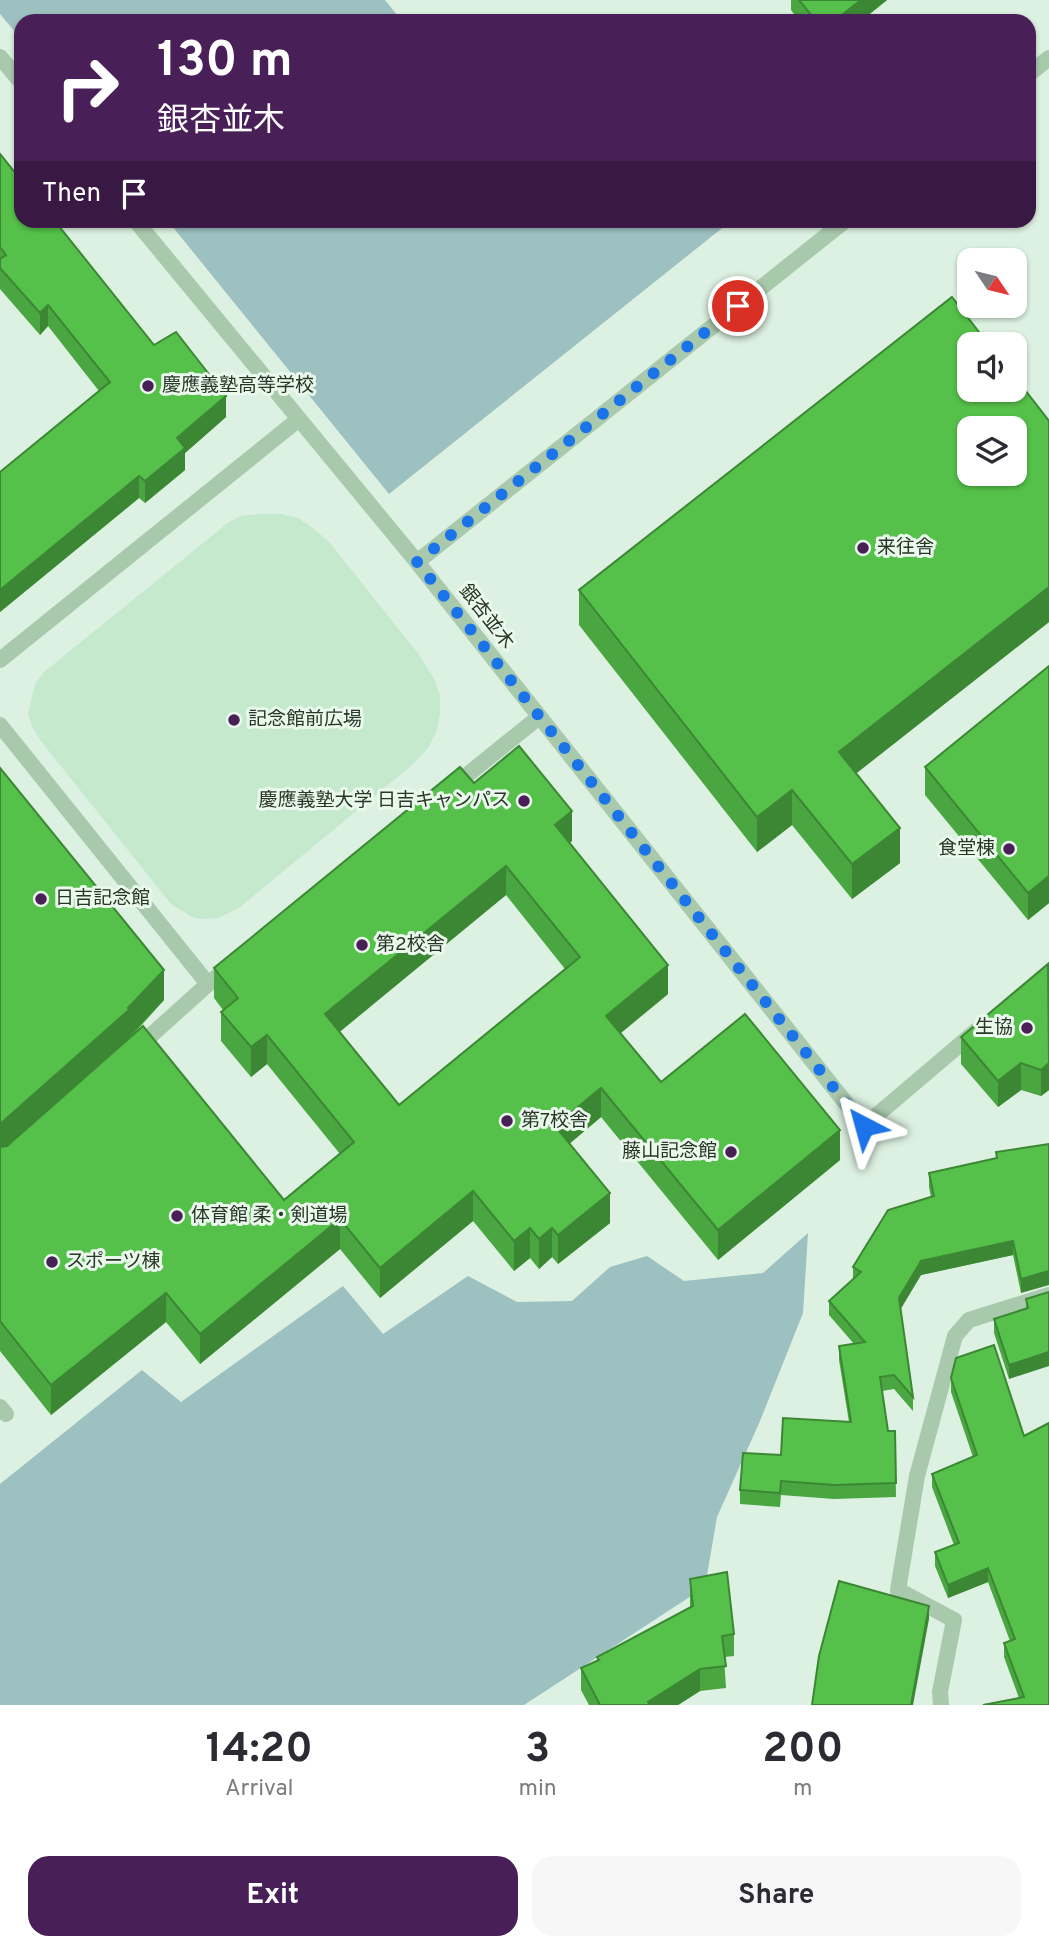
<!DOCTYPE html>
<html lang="en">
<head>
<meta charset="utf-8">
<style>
	:root { --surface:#fff; --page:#f7f7f7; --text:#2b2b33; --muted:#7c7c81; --accent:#481f56 }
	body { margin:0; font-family:Overpass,"Noto Sans JP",sans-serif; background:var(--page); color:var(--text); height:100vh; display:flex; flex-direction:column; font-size:26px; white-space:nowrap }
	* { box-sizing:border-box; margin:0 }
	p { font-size:23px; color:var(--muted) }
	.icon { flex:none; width:38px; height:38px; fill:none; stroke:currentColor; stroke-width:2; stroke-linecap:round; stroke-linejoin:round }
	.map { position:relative; height:1705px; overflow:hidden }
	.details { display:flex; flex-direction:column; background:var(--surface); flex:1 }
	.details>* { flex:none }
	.guide { position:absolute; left:14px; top:14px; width:1022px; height:214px; border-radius:21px; box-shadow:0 2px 5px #0004; background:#481f56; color:#fff; overflow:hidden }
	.needle { width:46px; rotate:125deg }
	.buttons { position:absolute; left:957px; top:248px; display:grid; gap:14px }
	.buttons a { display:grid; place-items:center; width:70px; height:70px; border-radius:14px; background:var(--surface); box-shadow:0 2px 5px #0004; font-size:35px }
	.pin { position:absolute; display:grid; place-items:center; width:60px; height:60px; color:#fff; margin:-30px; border:4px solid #fff; border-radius:50%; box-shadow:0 2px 7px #0007 }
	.me { position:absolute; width:77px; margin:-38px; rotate:321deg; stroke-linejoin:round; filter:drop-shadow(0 0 5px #0008) }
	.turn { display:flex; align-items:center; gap:24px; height:147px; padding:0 28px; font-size:32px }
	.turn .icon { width:91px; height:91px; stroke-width:2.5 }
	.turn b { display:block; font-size:49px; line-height:60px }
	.then { display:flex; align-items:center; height:66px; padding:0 28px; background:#0003; gap:14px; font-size:26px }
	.eta { display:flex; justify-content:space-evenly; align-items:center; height:119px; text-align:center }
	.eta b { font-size:42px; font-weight:700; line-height:49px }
	.primary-button { display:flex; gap:14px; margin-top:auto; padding:14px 28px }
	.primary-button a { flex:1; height:80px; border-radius:21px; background:var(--accent); color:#fff; font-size:28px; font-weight:700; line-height:80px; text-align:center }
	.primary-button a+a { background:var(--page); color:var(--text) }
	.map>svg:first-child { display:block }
	.green { fill:#9dc0c0 }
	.plaza { fill:#c4e9cc }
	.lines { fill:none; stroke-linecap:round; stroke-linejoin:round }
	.service { stroke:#a9c9ad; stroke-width:16 }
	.wall { fill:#49a640; fill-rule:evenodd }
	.shaded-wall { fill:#3c8734 }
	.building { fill:#55c14a; stroke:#3c8734; stroke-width:2; fill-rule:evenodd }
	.route { stroke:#1a73e8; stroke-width:12; stroke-dasharray:0 21.6 }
	.poi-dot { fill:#481f56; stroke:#e9f9ec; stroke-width:2.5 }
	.labels { text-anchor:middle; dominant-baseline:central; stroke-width:6; stroke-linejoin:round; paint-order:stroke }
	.poi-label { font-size:19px; fill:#293628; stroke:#e9f9ec; text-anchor:start }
	.street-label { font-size:19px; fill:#293628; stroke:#e9f9ec }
</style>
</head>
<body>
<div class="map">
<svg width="1049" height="1705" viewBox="0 0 1049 1705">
	<rect width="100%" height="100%" fill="#dcf1e1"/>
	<g class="green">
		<polygon points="0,0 385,0 402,21 21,21 21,39 0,14"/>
		<polygon points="168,221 731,221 389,494"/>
		<polygon points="808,1233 803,1313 760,1421 717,1517 705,1587 524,1705 0,1705 0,1484 142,1370 181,1402 343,1286 383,1334 468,1276 517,1302 572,1301 610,1267 647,1256 684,1281 763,1273"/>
	</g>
	<polygon class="plaza" points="260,514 281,514 298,518 313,528 330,543 420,656 434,679 440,695 440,713 437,730 428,748 412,765 239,908 218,918 203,919 192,917 171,904 40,740 32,726 28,714 35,684 44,672 229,522 241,516"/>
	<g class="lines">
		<g class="service">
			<polyline points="0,57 21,82"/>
			<polyline points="1029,74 1049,58"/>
			<polyline points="135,220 417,562"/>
			<polyline points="846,220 417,562 864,1126 977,1030"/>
			<polyline points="0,660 299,419"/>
			<polyline points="0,725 208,984 229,967"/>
			<polyline points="451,788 539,717"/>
			<polyline points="137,1048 208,984"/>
			<polyline points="0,1407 6,1414"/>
			<polyline points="941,1705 940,1692 954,1620 898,1590 917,1476 955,1336 969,1320 1049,1295"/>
		</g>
	</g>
	<g class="wall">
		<polygon points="791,0 887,0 861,21 799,21 791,10"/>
		<polygon points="0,154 154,345 226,417 185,453 185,470 145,503 139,498 0,612 0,472 99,391 48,326 40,335 0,289"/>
		<polygon points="1049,421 1049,622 856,773 900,863 852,899 792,825 757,852 579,625 579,590"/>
		<polygon points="1049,666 1049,903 1028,920 925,795 925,767"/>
		<path d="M0 768 164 1000 130 1038 284 1200 340 1154 267 1064 251 1077 221 1041V1012L223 1010 214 998V968L474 783 572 841 569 843 668 994 621 1033 661 1082 840 1160 718 1260 601 1117 569 1144 610 1223 558 1264 552 1257 539 1269 530 1258 514 1271 473 1221 380 1298 340 1249 200 1364 166 1322 51 1415 0 1351ZM506 895 565 969 399 1105 339 1032Z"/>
		<polygon points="1049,965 1049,1090 1041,1096 1021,1090 998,1107 961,1064 961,1037"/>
		<polygon points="1049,1144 1021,1293 1013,1255 921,1275 900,1309 913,1397 913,1411 894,1389 882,1391 888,1431 895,1431 896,1497 834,1499 781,1495 780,1507 740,1504 740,1490 781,1455 849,1422 839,1360 839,1346 854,1344 829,1315 829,1301 853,1280 853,1267 931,1197 929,1187 929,1173 996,1158 996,1152"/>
		<polygon points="1049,1292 1009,1379 994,1333 994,1319 1026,1309 1026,1299"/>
		<polygon points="951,1378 1024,1436 1049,1705 1019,1698 1004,1657 1004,1643 1010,1641 988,1582 948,1598 935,1566 935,1552 954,1545 932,1487 932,1474 973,1457 951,1392"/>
		<polygon points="690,1579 734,1634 734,1656 724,1657 726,1688 700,1691 678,1705 589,1705 581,1690 581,1668 597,1661 597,1657 690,1607"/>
	</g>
	<g class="shaded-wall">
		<polygon points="861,0 887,0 861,21 834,21"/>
		<polygon points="48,305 48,326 40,335 40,313"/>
		<polygon points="226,396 226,417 185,453 185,470 145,503 145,481 177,438"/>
		<polygon points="139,476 139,498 0,612 0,590"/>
		<polygon points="1049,587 1049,622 839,787 839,752"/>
		<polygon points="792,790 792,825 757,852 757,817"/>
		<polygon points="572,811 572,841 555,855 555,825"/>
		<polygon points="900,828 900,863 852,899 852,864"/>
		<polygon points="506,866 506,895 325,1044 325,1014"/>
		<polygon points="1049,876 1049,903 1028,920 1028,893"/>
		<polygon points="668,965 668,994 606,1045 606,1016"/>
		<polygon points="164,970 164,1000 130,1036 130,1039 0,1154 0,1124 128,1008"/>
		<polygon points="267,1035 267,1064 251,1077 251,1047"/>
		<polygon points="1021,1063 1021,1090 998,1107 998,1081"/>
		<polygon points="1049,1063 1049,1090 1041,1096 1041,1070"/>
		<polygon points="601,1088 601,1117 555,1156 555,1126"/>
		<polygon points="840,1130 840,1160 718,1260 718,1230"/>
		<polygon points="473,1191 473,1221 380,1298 380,1268"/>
		<polygon points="610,1193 610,1223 558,1264 558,1235"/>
		<polygon points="340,1219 340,1249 200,1364 200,1334"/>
		<polygon points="530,1228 530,1258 514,1271 514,1241"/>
		<polygon points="552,1228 552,1257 539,1269 539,1239"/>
		<polygon points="1013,1241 1013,1255 921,1275 899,1312 899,1298 921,1261"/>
		<polygon points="1049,1271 1049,1285 1021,1293 1021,1279"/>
		<polygon points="166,1293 166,1322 51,1415 51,1385"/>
		<polygon points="1049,1352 1049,1366 1009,1379 1009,1365"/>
		<polygon points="988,1568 988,1582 948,1598 948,1585"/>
		<polygon points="929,1606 929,1619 913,1705 911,1705"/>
		<polygon points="700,1669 700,1691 678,1705 648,1705 648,1702"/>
	</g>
	<g class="building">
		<polygon points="799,0 861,0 834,21 816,21"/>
		<polygon points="0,154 21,180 21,220 54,220 154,345 176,332 226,396 177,438 185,448 145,481 139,476 0,590 0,472 110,382 48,305 40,313 0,268 0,259 6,255 0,247"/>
		<path d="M952 297 989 345H970V390H1015V377L1049 421V587L839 752 900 828 852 864 792 790 757 817 579 590ZM970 429H1015V474H970Z"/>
		<polygon points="1049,666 1049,876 1028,893 925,767"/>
		<path d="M519 746 572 811 555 825 668 965 606 1016 661 1082 745 1014 840 1130 718 1230 601 1088 555 1126 610 1193 558 1235 552 1228 539 1239 530 1228 514 1241 473 1191 380 1268 340 1219 200 1334 166 1293 51 1385 0 1321V1147L7 1146 143 1026 284 1200 354 1142 267 1035 251 1047 221 1012 238 998 214 968 460 767 474 783ZM506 866 580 957 399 1105 325 1014Z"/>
		<polygon points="0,768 164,970 128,1008 130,1009 0,1124"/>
		<polygon points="1048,964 1049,1063 1041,1070 1021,1063 998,1081 961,1037"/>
		<polygon points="1049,1144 1049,1271 1021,1279 1013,1241 921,1261 899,1298 913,1397 894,1375 880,1377 888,1431 895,1431 896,1483 834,1485 781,1481 780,1493 740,1490 743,1453 781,1455 783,1418 851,1422 839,1346 865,1342 829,1301 861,1272 853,1267 888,1210 934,1196 929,1173 997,1158 996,1152"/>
		<polygon points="1049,1292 1049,1352 1009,1365 994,1319 1028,1308 1026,1299"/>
		<polygon points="994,1345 1024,1436 1049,1423 1049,1705 983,1705 1024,1697 1004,1643 1015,1639 988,1568 948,1585 935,1552 959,1543 932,1474 977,1455 951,1378 956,1358"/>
		<polygon points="727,1572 734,1634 722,1636 726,1666 700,1669 648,1702 650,1705 600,1705 581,1668 599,1660 597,1657 693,1606 690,1579"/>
		<polygon points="839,1581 929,1606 911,1705 812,1705 819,1656"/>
	</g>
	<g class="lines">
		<polyline class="route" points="738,306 417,562 864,1126"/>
	</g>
	<g class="poi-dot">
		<circle cx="148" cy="386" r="7"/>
		<circle cx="863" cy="548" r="7"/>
		<circle cx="234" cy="720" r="7"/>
		<circle cx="524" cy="801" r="7"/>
		<circle cx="1009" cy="849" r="7"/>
		<circle cx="41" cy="899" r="7"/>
		<circle cx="362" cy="945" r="7"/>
		<circle cx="1027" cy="1028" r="7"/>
		<circle cx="507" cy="1121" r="7"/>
		<circle cx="731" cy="1152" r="7"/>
		<circle cx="177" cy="1216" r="7"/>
		<circle cx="52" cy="1262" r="7"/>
	</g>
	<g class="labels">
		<g class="poi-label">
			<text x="162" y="386">慶應義塾高等学校</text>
			<text x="877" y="548">来往舎</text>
			<text x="248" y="720">記念館前広場</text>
			<text x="510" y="801" text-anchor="end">慶應義塾大学 日吉キャンパス</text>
			<text x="995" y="849" text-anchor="end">食堂棟</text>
			<text x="55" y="899">日吉記念館</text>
			<text x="376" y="945">第2校舎</text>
			<text x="1013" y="1028" text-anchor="end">生協</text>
			<text x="521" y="1121">第7校舎</text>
			<text x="717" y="1152" text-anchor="end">藤山記念館</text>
			<text x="191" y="1216">体育館 柔・剣道場</text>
			<text x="66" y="1262">スポーツ棟</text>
		</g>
		<g class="street-label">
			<text transform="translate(486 617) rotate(52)">銀杏並木</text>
		</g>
	</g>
</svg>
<div class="buttons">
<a><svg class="needle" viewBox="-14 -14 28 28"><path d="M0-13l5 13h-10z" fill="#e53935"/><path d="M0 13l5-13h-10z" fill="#7c7c81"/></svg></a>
<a><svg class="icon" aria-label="sound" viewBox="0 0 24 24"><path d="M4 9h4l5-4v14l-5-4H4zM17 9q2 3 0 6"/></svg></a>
<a><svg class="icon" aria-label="layers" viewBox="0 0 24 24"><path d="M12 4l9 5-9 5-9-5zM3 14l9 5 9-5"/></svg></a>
</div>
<div class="pin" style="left:738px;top:306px;background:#d93025"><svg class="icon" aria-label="arrive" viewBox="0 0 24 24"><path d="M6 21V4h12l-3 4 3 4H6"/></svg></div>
<svg class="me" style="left:864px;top:1126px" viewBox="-20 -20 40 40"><path d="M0-17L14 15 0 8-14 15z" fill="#1a73e8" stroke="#fff" stroke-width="4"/></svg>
<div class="guide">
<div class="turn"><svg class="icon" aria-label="right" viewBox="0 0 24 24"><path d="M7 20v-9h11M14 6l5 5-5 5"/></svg><div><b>130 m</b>銀杏並木</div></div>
<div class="then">Then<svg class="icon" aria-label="arrive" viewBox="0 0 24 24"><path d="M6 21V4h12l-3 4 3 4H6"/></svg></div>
</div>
</div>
<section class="details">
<div class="eta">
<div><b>14:20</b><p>Arrival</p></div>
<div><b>3</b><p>min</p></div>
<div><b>200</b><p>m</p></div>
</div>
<div class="primary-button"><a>Exit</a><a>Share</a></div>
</section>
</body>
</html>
